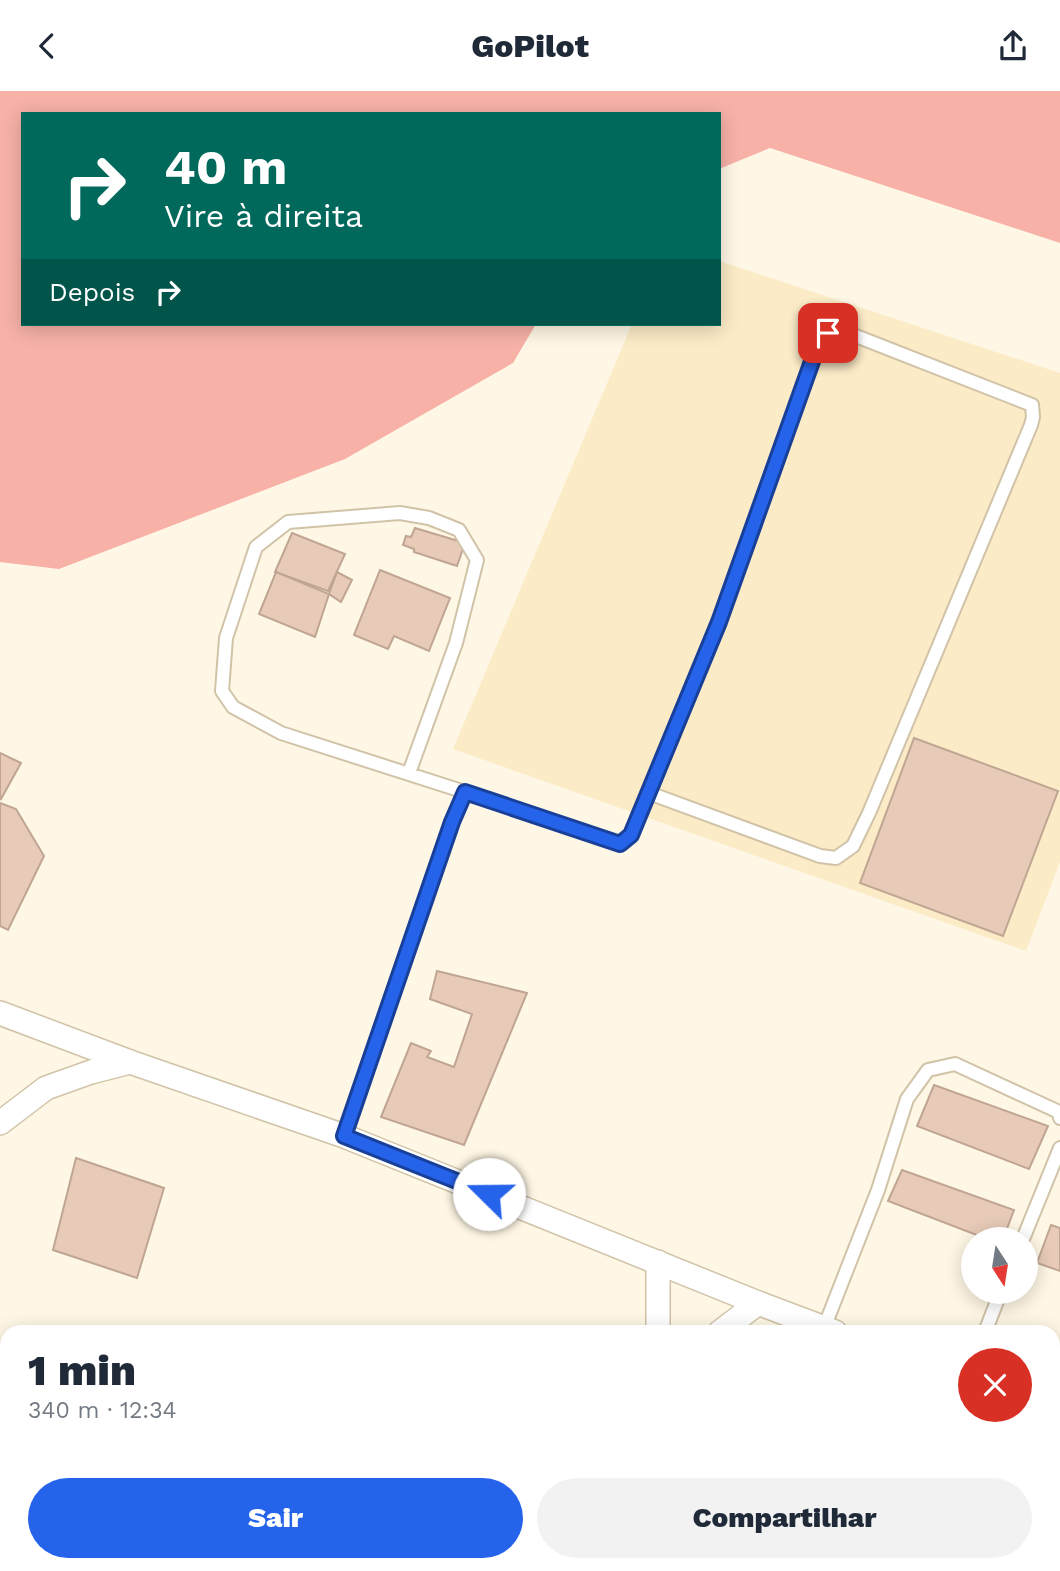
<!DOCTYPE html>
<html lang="pt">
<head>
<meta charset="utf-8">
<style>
	:root { --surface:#fff; --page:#f2f2f3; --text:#1f2937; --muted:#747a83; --accent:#2563eb }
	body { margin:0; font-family:"Work Sans",sans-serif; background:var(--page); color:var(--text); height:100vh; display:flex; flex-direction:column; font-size:26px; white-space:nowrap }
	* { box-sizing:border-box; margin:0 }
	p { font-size:23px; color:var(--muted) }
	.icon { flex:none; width:38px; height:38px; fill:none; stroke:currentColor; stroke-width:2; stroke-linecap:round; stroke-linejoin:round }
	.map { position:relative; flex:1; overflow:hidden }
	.details { position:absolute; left:0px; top:1234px; width:1060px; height:247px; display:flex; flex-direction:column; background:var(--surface); border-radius:21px 21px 0 0; box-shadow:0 4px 18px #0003 }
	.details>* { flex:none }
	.hud { position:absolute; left:21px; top:21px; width:700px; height:214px; border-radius:0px; box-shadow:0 4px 18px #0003; background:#00695c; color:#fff; overflow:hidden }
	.needle { width:46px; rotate:168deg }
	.buttons { position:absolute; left:961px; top:1136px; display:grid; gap:14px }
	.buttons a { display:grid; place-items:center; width:77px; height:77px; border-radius:50%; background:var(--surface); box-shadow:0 4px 18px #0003; font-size:35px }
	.pin { position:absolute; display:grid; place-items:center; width:60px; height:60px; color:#fff; margin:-30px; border-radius:14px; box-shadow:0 4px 10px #0006 }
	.me { position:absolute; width:77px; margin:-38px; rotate:292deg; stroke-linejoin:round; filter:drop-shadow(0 0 5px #0008) }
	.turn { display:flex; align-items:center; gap:24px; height:147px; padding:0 28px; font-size:32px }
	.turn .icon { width:91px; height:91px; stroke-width:2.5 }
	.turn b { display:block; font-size:49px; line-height:60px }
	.then { display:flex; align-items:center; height:66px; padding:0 28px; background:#0003; gap:14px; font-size:26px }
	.round { display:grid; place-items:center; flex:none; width:74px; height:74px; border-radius:37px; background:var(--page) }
	.head { display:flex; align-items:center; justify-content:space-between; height:119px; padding:0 28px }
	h1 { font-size:42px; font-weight:800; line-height:52px }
	.cta { display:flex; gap:14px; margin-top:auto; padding:14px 28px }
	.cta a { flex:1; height:80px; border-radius:42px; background:var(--accent); color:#fff; font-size:28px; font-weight:800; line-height:80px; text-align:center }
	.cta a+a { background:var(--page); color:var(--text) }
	header { display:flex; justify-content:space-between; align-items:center; height:91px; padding:0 28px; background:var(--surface); font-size:32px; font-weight:800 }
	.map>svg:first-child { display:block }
	.built { fill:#fcebc7 }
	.green { fill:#f7b1a7 }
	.building { fill:#e7cbb8; stroke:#bfa592; stroke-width:2 }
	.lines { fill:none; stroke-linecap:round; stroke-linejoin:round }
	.lane-casing { stroke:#d0c3a7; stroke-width:16 }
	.street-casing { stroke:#d0c3a7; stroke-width:26 }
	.lane { stroke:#fff; stroke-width:12 }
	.street { stroke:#fff; stroke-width:23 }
	.route-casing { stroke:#184099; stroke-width:18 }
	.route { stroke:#2563eb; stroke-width:12 }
</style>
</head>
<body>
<header><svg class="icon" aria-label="back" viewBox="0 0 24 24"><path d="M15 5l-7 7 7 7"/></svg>GoPilot<svg class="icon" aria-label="share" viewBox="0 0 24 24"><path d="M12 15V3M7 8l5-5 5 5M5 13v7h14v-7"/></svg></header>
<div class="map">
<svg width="1060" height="1480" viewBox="0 0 1060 1480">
	<rect width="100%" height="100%" fill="#fff7e5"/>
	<polygon class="built" points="719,170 1060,282 1060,771 1026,860 453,658 632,233 719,233"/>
	<polygon class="green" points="0,0 1060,0 1060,152 770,57 719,78 719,23 23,23 23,233 536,233 513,272 345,368 59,478 0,471"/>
	<g class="building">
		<polygon points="415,437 465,452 457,475 414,461 414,458 403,454 406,445 411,446"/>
		<polygon points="292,442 345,463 328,500 275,481"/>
		<polygon points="380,479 450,507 429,560 394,545 388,558 354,544"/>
		<polygon points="276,481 329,503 315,546 259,523"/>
		<polygon points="337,481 352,489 341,511 329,503"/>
		<polygon points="914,647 1058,700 1003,845 860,792"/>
		<polygon points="0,662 21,672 1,708 0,707"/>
		<polygon points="0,712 16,718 44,765 8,839 0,835"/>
		<polygon points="437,880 527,902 464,1054 381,1026 411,952 431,960 427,966 454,976 472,923 430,908"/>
		<polygon points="934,994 1048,1035 1029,1078 917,1035"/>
		<polygon points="76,1067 164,1097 137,1187 53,1159"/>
		<polygon points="902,1079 1014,1119 1003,1148 987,1148 888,1110"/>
		<polygon points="1051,1134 1060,1137 1060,1180 1037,1172"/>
		<polygon points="718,1474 753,1474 750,1480 716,1480"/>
		<polygon points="911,1474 1015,1474 1012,1480 931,1480"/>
	</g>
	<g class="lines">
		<defs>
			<g id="lane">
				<polyline points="409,682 456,552 477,469 459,439 429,427 400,422 288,431 256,456 226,547 222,600 233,616 281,642 465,701"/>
				<polyline points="344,1045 452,731 465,701 620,753 631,744 719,531 820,248 838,238 1032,314 1033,326 1031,334 869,722 853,755 836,767 820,765 649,702"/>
				<polyline points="1023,1148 1060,1057"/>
				<polyline points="824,1237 878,1099 907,1008 928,979 955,973 1059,1021 1060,1027"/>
				<polyline points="985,1241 1001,1200"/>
			</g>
			<g id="street">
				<polyline points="0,922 130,971 344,1045 758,1212 835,1241"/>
				<polyline points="0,1032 46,997 91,981 130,971"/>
				<polyline points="658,1241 658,1171"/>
				<polyline points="720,1241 758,1212"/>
				<polyline points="1054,1319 1060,1321"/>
				<polyline points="1054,1413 1060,1395"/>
				<polyline points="590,1480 593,1474"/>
				<polyline points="1030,1480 1032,1474"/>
			</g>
		</defs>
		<use href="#lane" class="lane-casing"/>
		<use href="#street" class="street-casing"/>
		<use href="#lane" class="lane"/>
		<use href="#street" class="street"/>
	</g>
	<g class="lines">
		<defs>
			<polyline id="route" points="489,1103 344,1045 452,731 465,701 620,753 631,744 719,531 820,248 828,242"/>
		</defs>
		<use href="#route" class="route-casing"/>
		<use href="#route" class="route"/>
	</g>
</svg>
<div class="buttons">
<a><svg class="needle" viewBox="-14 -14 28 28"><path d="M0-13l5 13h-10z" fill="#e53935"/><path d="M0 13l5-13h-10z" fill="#747a83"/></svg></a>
</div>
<div class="pin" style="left:828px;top:242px;background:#d93025"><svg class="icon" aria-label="arrive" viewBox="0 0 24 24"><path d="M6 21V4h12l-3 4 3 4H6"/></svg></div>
<svg class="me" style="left:489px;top:1103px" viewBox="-20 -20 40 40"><circle r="19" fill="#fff"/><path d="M0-13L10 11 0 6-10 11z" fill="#2563eb"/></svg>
<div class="hud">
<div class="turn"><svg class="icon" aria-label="right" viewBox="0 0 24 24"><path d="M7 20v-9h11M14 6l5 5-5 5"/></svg><div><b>40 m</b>Vire à direita</div></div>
<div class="then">Depois<svg class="icon" aria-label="right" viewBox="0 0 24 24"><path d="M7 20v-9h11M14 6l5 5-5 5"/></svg></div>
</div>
<section class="details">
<div class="head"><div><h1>1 min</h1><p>340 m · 12:34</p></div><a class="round" style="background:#d93025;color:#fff"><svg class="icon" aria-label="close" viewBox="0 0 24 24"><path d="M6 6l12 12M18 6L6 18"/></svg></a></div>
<div class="cta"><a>Sair</a><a>Compartilhar</a></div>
</section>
</div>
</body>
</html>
